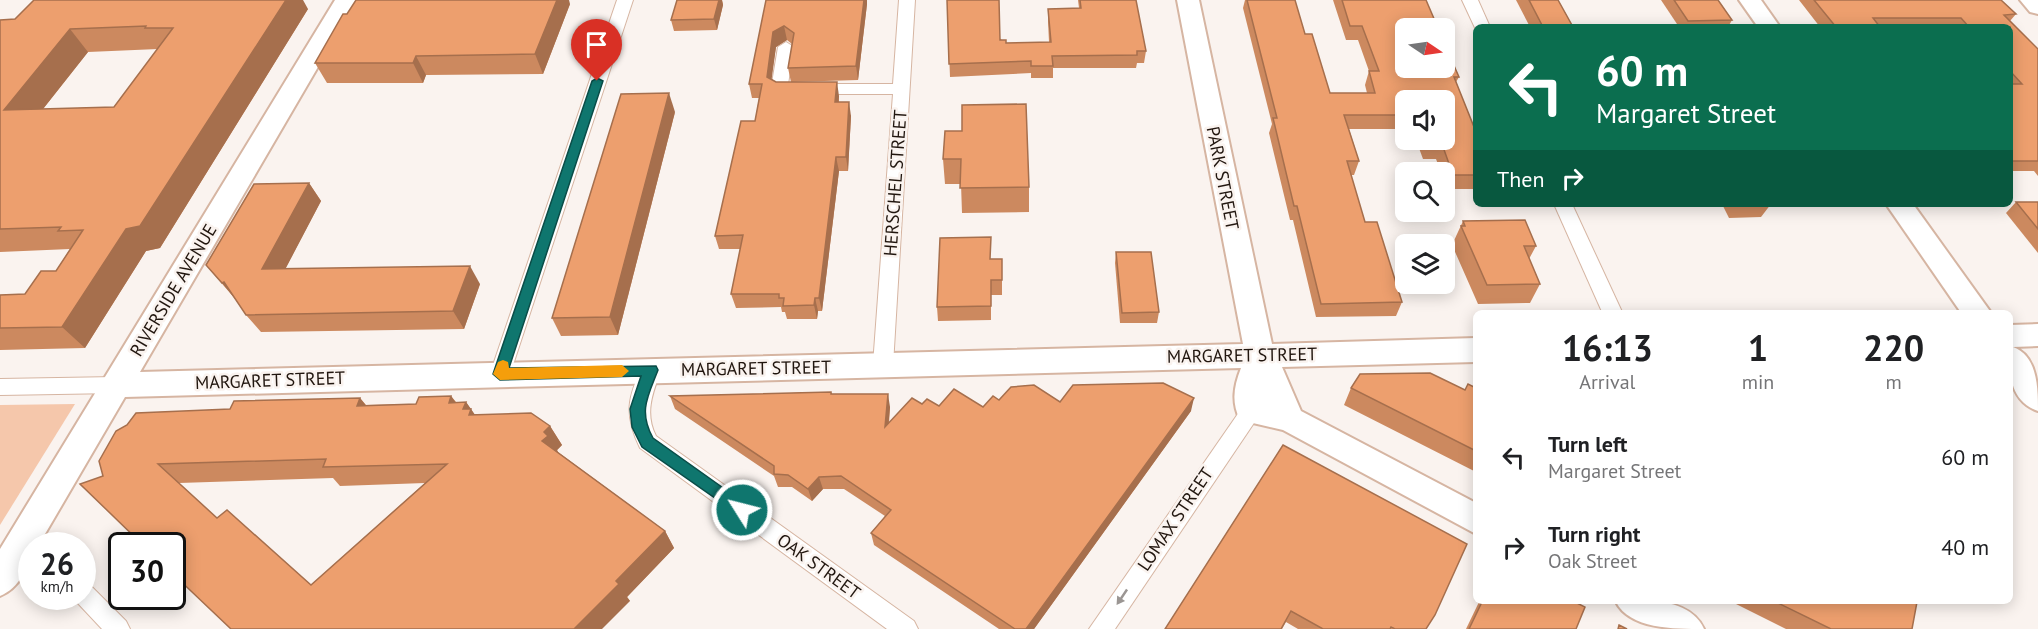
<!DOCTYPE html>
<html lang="en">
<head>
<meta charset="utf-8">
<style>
	:root { --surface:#fff; --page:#f2f2f2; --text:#202124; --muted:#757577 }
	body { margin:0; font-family:"PT Sans",sans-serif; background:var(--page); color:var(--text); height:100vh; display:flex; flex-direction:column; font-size:22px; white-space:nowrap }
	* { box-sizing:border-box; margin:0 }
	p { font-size:20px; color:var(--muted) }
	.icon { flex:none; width:33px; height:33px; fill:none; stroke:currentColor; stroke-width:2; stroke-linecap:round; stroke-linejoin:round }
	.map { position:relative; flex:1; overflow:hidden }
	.panel { position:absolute; left:1473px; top:310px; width:540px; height:294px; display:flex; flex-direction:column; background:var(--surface); border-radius:9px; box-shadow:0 3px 15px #0003 }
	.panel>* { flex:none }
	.guide { position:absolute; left:1473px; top:24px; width:540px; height:183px; border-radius:9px; box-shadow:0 3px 15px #0003; background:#0b6e4f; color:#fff; overflow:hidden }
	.needle { width:39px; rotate:103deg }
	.buttons { position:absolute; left:1395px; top:18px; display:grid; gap:12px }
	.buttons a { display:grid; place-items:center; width:60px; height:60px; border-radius:9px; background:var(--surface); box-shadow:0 3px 15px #0003; font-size:30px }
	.speed { position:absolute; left:18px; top:532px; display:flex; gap:12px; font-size:30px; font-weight:700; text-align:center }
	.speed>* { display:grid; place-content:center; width:78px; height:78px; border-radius:50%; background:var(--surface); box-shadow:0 3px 15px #0003; line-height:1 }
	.speed small { font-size:15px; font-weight:400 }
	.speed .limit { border:3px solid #111; border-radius:9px; background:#fff; color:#111 }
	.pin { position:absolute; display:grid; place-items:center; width:51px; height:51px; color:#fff; margin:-62px -26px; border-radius:50% 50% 50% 0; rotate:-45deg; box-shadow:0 0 6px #0007 }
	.pin .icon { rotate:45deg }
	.me { position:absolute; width:66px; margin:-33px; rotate:306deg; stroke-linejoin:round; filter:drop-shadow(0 0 4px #0008) }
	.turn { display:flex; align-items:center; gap:21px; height:126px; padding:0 24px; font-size:27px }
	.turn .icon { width:78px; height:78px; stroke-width:2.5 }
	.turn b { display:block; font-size:42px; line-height:51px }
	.then { display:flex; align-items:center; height:57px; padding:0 24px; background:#0003; gap:12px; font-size:22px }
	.eta { display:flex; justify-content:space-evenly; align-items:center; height:102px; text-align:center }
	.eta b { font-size:36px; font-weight:700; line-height:42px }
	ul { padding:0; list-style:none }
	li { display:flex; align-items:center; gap:18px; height:90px; padding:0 24px }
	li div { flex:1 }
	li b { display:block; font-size:22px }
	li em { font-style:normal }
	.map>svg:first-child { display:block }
	.green { fill:#f5c7ab }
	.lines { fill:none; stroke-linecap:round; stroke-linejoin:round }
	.street-casing { stroke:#d6b5a2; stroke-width:2 }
	.secondary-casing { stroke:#d6b5a2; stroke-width:4 }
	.street { fill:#fff; fill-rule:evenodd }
	.secondary { fill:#fff; fill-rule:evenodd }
	.wall { fill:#cc895f; fill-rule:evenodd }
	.shaded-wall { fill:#a66f4d }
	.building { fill:#ed9f6e; stroke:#a66f4d; stroke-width:1.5; fill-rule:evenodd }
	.oneway { fill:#9b9693 }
	.route { fill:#0f766e; stroke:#0a4d48; stroke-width:1.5 }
	.slow { fill:#f59e0b }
	.labels { text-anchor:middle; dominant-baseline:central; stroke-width:5; stroke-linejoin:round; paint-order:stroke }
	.street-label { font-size:18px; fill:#21160f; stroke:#faf3ef }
</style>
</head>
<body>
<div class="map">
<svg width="2038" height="629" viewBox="0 0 2038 629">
	<rect width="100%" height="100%" fill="#faf3ef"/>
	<polygon class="green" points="75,404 0,525 0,405"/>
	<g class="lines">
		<defs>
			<g id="street">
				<polygon points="617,0 633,0 510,374 507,380 500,382 493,380 490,374"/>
				<polygon points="899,0 915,0 893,365 890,371 883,373 876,371 873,365 893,94 779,94 771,89 778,47 786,42 794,47 788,84 893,84"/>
				<polygon points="1462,0 1478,0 1490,27 1476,27 1476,30"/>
				<polygon points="1554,204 1572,204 1623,314 1603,314"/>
				<path d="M651 362 658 364 661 370C653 392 644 413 656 436L914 621 918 629H887L640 448C624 415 627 397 644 364Z"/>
				<polygon points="116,377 123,379 126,385 123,391 116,393 0,395 0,379"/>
				<polygon points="1251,402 1258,405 1261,411 1258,417 1115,629 1089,629 1244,405"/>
				<polygon points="82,582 90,585 126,621 130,629 102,629 72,597 82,597"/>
			</g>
			<g id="secondary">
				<path d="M335 0H357L140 372 1243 344 1177 0H1199L1272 344 1476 338V362L1282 367 1301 411 1476 503V534L1283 430 1240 420C1231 402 1234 386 1241 368L125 397 38 546H32C32 565 18 589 0 596V549Z"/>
				<polygon points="1739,0 1761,0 1780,27 1758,27"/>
				<polygon points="2020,0 2038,0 2038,14 2030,12"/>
				<polygon points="1886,204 1913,204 1992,314 1962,314"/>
				<path d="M2038 324V346L2013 347C2038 356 2038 389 2038 411 2002 399 2010 355 2010 325Z"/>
				<path d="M1616 602C1645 599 1690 598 1704 629 1673 629 1630 629 1616 602Z"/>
			</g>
		</defs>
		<use href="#street" class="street-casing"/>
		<use href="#secondary" class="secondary-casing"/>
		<use href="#street" class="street"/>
		<use href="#secondary" class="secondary"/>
	</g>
	<g class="wall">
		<polygon points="677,0 722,0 723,5 717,30 674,31 671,20"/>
		<polygon points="766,0 867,4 858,80 791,82 788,68 792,44 787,40 776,47 771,79 776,82 839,96 839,102 851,116 848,171 839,171 822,311 818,311 817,319 787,319 785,312 782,312 781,307 736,308 731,294 740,249 719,249 715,236 755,121 759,98 752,98 749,84"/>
		<polygon points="947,0 1006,43 1049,42 1048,21 1048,9 1079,8 1078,0 1136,0 1146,51 1144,63 1137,63 1136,68 1053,68 1053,78 1031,78 1031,73 950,77"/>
		<polygon points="1245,0 1295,0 1305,34 1330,93 1367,93 1365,85 1369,71 1358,40 1346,40 1333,0 1426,0 1459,77 1456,82 1476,132 1476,189 1448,189 1444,181 1444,172 1441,172 1436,159 1423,159 1416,140 1444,140 1406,100 1406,129 1349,129 1359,161 1354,175 1351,175 1365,222 1402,302 1396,316 1316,317 1293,220 1290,220 1269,133 1272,124 1243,8"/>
		<polygon points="1516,0 1558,0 1573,27 1530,27"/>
		<polygon points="1661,0 1718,0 1732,20 1728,27 1679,27"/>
		<polygon points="1799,0 2001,0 2016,14 2010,21 2038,49 2038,176 2034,171 2010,171 2010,27 1820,27"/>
		<polygon points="570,4 543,74 426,75 423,83 327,83 315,63"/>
		<path d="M308 9 160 248 146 251 85 348 0 350V295L25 294 56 271 70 249 0 252V20ZM158 49 114 107 43 109 88 52Z"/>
		<polygon points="675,112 618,335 561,336 552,318"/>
		<polygon points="945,131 1029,187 1029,212 962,213 961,184 945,184 943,159"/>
		<polygon points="309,183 321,201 285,269 480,284 464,329 261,332 246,315 236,300 206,265"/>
		<polygon points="2016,202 2038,202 2038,253 2006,213"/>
		<polygon points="1604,204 1711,204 1605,207"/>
		<polygon points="1722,204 1771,204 1761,217 1729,218"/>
		<polygon points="1463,221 1536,246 1529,259 1540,284 1530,303 1478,304 1452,245"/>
		<polygon points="1116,252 1159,312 1157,323 1120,323 1115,263"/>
		<polygon points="1002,274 1002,295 991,295 991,320 938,321 937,307"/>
		<polygon points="1351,388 1465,390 1476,388 1476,472 1344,405"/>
		<polygon points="831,392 832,394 890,407 889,424 922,404 939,406 983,407 999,400 1060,402 1191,411 1034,629 999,629 874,545 871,533 885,516 844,489 823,489 812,501 792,487 778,487 774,476 675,409 670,396"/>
		<path d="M451 396 456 402H466L474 414 550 426 562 445 557 450 558 452 665 531 674 548 627 597 630 601 231 629 103 476 230 409 360 398 366 405 416 404ZM333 478 340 486 425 483 311 585 217 518 179 483Z"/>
		<polygon points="1283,445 1426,629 1298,629 1286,622 1282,629 1165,629"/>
		<polygon points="1479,602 1575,602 1576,629 1466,629"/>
		<polygon points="1732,602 1917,602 1912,629 1786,629"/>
	</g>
	<g class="shaded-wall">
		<polygon points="286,0 303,0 308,9 160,248 146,251 85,348 62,327 126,229"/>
		<polygon points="557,0 569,0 570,4 543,74 535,54"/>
		<polygon points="719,0 722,0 723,5 717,30 714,19"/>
		<polygon points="864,0 867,0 867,4 858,80 856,66"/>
		<polygon points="784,26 787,40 776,47 770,91 767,77 773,32"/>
		<polygon points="70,29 88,52 24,133 4,110"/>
		<polygon points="416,56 426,75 423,83 413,63"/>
		<polygon points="837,82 839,96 837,116 835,102"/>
		<polygon points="669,93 675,112 618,335 610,317"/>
		<polygon points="849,102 851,116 848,171 846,157"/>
		<polygon points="836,157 839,171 822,311 819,298"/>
		<polygon points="309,183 321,201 276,287 262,269"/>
		<polygon points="470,266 480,284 464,329 453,311"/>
		<polygon points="224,282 237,301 222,283"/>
		<polygon points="815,298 818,311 817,319 814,305"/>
		<polygon points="888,394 890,407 887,440 885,427"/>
		<polygon points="451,396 465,415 449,403"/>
		<polygon points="360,398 375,417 357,406"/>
		<polygon points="1194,398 1191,411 1034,629 1026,629"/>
		<polygon points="466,402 471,409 484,428 463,409"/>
		<polygon points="550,426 562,445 557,450 559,455 542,441 544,432"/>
		<polygon points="819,477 823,489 812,501 808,489"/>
		<polygon points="665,531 674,548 627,597 630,601 602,629 574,629 616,581"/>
	</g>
	<g class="building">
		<path d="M34 0H286L140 226 126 229 62 327 0 328V295L25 294 41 271H56L83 230 58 231 61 227 0 229V20L15 19ZM146 26 145 28H173L114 107 4 110 70 29Z"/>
		<polygon points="356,0 557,0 535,54 416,56 413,63 315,63 343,14 347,14"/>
		<polygon points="677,0 719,0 714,19 671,20"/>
		<polygon points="766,0 864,0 856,66 788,68 794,33 784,26 773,32 767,77 776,82 837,82 835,102 849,102 846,157 836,157 819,298 815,298 814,305 783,306 784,298 779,298 779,294 731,294 743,235 715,236 741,121 755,121 762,84 749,84"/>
		<polygon points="947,0 999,0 1000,40 1006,40 1006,43 1051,42 1048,9 1081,8 1080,0 1136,0 1146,51 1137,51 1137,55 1052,56 1053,66 1031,66 1031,61 949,64"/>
		<polygon points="1247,0 1295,0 1305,34 1312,34 1330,93 1375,93 1369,71 1379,71 1362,26 1350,26 1342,0 1426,0 1438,28 1406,28 1406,68 1444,68 1444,43 1459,77 1454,77 1476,132 1476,175 1453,175 1442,144 1428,145 1426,140 1444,140 1444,100 1406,100 1406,115 1344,115 1359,161 1347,161 1365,222 1377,222 1402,302 1321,304 1297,206 1294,206 1273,118 1277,118"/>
		<polygon points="1529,0 1558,0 1573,27 1543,27"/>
		<polygon points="1674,0 1718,0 1732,20 1688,21"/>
		<polygon points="1814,0 2001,0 2016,14 2004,15 2038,49 2038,161 2010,161 2010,84 2022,84 2010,71 2010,27 1969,27 1961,18 1873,18 1880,27 1836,27"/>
		<polygon points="669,93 610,317 552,318 621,94"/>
		<polygon points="1026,104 1029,187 960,188 961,159 943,159 945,131 962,131 962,105"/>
		<polygon points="309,183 262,269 470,266 453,311 246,315 224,282 222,283 206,265 254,184"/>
		<polygon points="2016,202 2038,202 2038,229"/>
		<polygon points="1525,220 1536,246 1524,246 1540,284 1487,285 1461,226 1465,226 1463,221"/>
		<polygon points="991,237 990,259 1002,259 1002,280 991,280 991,306 937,307 940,238"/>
		<polygon points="1116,252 1151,252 1159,312 1122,313"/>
		<polygon points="1430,373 1465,390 1468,384 1476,388 1476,451 1351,388 1360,374"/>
		<polygon points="1163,383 1194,398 1026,629 1015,629 871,533 891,510 841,476 819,477 808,489 788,475 774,474 774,466 670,396 831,392 831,394 888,394 885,427 912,398 922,404 927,399 939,406 954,389 983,407 993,396 999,400 1011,387 1034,385 1060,402 1073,385"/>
		<path d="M451 396 449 403 466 402 463 409H471L469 415 531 413 550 426 544 432 548 436 542 441 665 531 616 581 619 584 574 629H231L172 573V546H144L80 484 103 476 99 461 116 431 127 425 136 413 230 409 234 401 360 398 357 406 416 404 419 397ZM326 459 323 467 447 464 311 585 227 510 217 518 158 464Z"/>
		<polygon points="1283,445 1467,544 1435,615 1426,629 1395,629 1391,627 1390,629 1323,629 1291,611 1281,629 1165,629"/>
		<polygon points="1482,602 1575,602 1585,607 1576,629 1469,629"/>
		<polygon points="1776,602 1917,602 1912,629 1831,629"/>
		<polygon points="1619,625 1627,629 1618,629"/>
	</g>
	<defs><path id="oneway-solid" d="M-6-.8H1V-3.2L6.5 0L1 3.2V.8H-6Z" transform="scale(1.5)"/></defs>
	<use class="oneway" href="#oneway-solid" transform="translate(1122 597) rotate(124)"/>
	<path class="route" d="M597 78 603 81 509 368 656 366 658 370C648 396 638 411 653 438L747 505 749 510 747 515 742 517 642 447 632 427 630 409 641 376 500 380 493 374 592 81Z"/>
	<polygon class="slow" points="503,360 508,362 509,368 622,365 629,371 622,377 500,380 493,374 498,362"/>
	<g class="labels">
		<g class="street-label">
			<text transform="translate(1223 178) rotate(79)">PARK STREET</text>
			<text transform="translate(895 183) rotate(-86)">HERSCHEL STREET</text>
			<text transform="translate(173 290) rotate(-59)">RIVERSIDE AVENUE</text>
			<text transform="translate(1242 355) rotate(-1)">MARGARET STREET</text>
			<text transform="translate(756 368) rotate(-1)">MARGARET STREET</text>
			<text transform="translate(270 380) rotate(-2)">MARGARET STREET</text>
			<text transform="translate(1175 519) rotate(-56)">LOMAX STREET</text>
			<text transform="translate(819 566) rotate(36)">OAK STREET</text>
		</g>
	</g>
</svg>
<div class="buttons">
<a><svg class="needle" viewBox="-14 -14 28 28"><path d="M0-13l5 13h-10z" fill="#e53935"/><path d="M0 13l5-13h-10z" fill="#757577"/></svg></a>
<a><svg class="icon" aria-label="sound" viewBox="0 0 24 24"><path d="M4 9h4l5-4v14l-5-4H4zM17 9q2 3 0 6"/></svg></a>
<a><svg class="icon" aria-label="search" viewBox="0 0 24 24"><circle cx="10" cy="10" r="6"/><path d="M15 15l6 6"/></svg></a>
<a><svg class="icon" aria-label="layers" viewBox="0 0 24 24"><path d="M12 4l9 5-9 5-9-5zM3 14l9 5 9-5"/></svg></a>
</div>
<div class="speed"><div>26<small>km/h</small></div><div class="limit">30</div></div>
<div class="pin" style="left:597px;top:81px;background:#d93025"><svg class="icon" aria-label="arrive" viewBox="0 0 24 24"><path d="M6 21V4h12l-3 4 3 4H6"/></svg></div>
<svg class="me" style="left:742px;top:510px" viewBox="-20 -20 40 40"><circle r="17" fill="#0f766e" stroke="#fff" stroke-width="3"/><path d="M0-11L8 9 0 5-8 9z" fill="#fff"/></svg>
<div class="guide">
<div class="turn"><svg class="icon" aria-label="left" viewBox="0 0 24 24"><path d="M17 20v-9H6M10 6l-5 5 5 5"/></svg><div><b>60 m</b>Margaret Street</div></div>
<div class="then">Then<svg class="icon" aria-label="right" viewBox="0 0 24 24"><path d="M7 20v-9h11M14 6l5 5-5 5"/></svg></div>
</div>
<section class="panel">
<div class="eta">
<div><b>16:13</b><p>Arrival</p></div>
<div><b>1</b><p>min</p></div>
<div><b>220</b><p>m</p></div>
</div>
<ul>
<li><svg class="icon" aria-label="left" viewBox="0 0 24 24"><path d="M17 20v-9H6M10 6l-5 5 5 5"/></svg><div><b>Turn left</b><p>Margaret Street</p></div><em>60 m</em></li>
<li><svg class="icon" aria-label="right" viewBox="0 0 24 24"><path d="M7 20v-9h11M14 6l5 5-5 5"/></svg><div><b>Turn right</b><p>Oak Street</p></div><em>40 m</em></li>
</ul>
</section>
</div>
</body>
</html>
